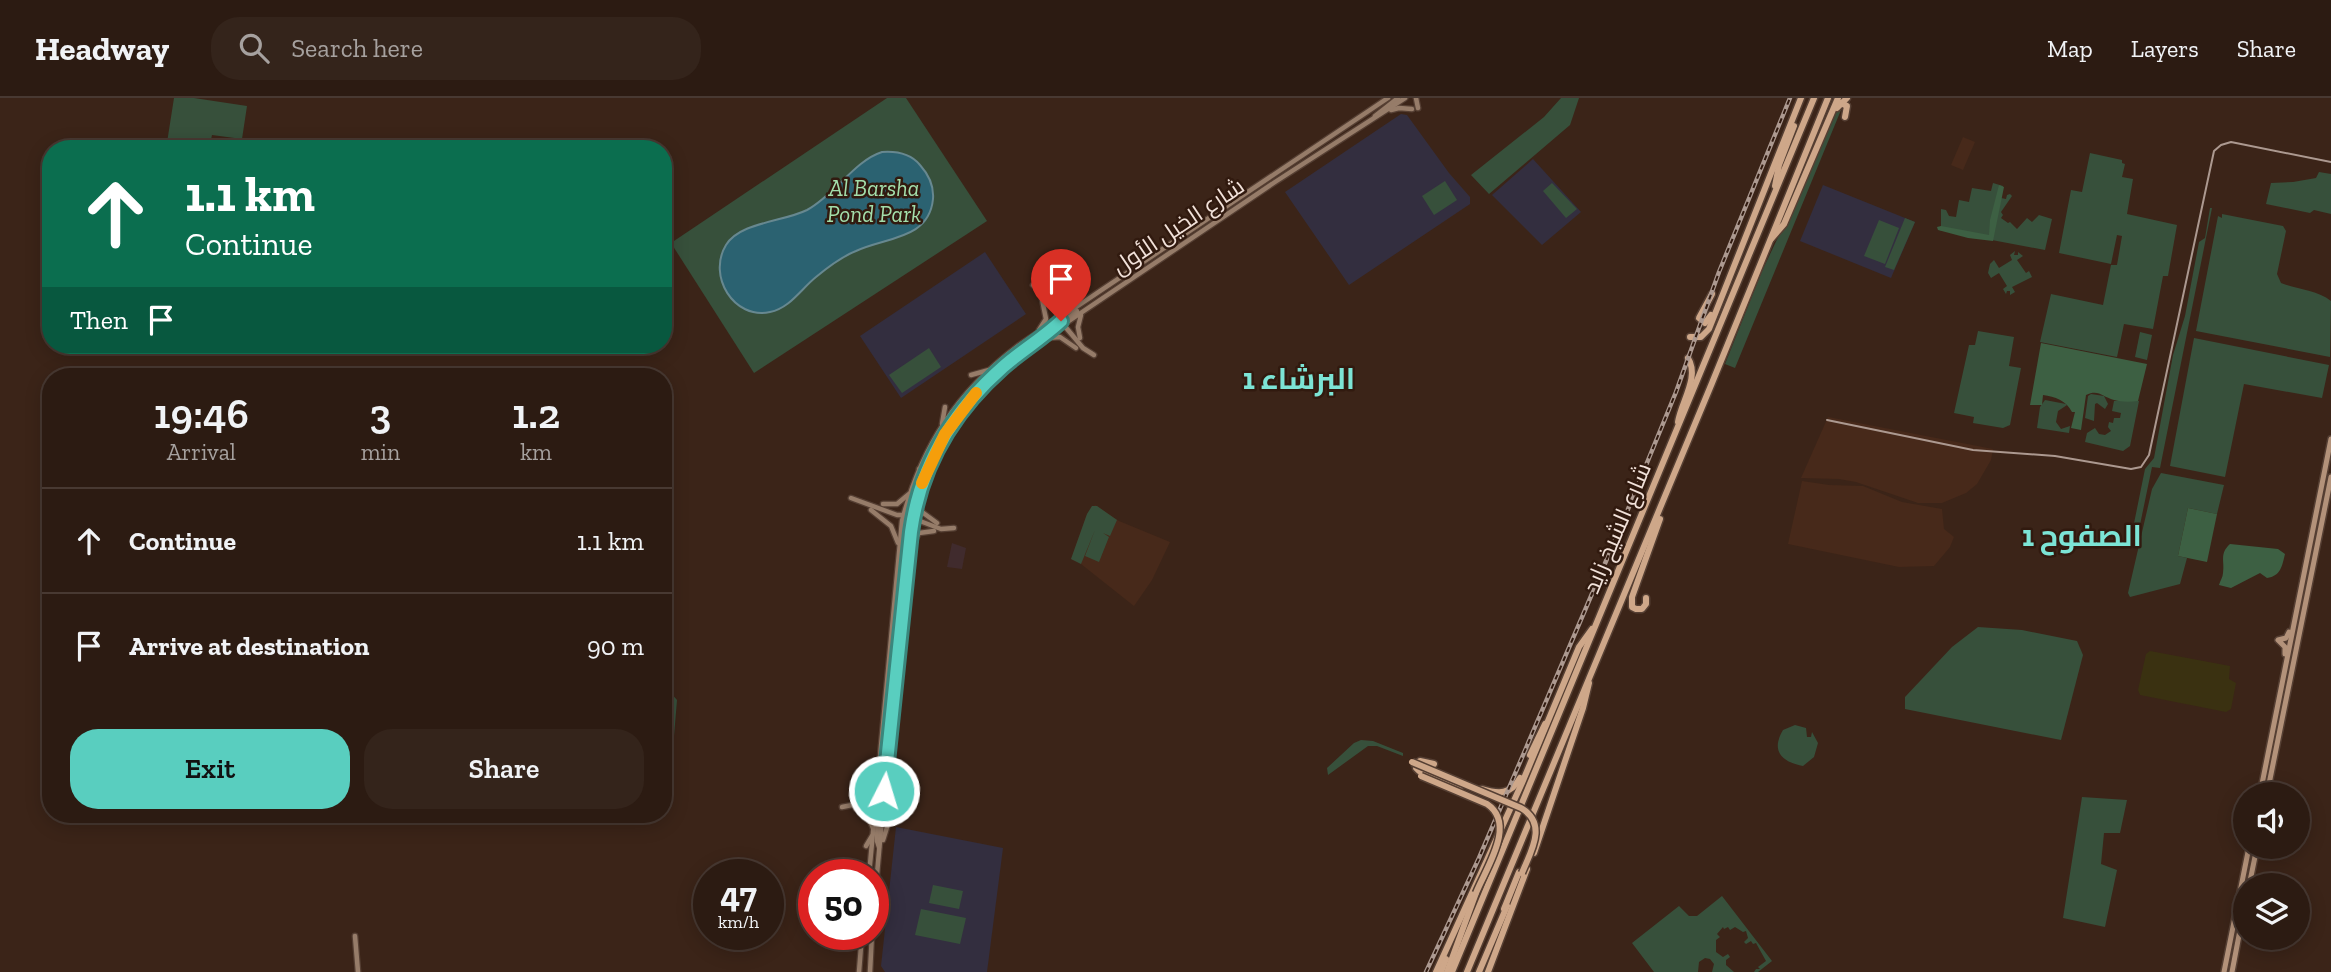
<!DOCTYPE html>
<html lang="en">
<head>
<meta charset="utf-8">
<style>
	:root { --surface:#2c1b12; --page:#34241b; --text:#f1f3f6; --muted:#a6a19f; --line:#483932; --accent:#59cebf }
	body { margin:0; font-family:"Zilla Slab",Cairo,serif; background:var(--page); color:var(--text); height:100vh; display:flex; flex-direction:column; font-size:26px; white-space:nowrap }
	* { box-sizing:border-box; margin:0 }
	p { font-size:23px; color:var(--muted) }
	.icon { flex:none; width:38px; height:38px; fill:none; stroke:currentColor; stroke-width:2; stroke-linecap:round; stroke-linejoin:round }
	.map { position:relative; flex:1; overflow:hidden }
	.side { position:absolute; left:42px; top:270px; width:630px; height:455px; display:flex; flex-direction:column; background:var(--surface); border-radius:28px; box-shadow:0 4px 18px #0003,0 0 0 2px var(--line) }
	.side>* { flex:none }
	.top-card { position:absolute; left:42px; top:42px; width:630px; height:214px; border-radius:28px; box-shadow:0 4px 18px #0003,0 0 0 2px var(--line); background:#0b6e4f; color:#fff; overflow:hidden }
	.controls { position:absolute; left:2233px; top:684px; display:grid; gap:14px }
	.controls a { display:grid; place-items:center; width:77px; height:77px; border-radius:50%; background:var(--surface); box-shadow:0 4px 18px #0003,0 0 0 2px var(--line); font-size:35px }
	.speed { position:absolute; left:693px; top:761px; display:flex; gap:14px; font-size:35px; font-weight:700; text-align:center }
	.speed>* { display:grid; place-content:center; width:91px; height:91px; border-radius:50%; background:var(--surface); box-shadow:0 4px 18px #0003,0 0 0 2px var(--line); line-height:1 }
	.speed small { font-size:18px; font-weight:400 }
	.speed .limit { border:10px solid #d22; background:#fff; color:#111 }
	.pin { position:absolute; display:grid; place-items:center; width:60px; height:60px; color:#fff; margin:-72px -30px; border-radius:50% 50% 50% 0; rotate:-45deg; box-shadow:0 0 7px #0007 }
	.pin .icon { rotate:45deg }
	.me { position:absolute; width:77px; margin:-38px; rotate:5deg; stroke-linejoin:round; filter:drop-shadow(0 0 5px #0008) }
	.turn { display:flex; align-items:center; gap:24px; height:147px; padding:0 28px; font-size:32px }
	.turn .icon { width:91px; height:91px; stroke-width:2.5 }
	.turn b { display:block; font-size:49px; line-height:60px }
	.then { display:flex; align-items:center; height:66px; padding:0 28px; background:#0003; gap:14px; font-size:26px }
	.eta { display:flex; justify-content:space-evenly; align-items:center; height:119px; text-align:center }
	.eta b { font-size:42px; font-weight:600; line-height:49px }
	.cta { display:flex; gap:14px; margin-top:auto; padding:14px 28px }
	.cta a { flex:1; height:80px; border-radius:28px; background:var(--accent); color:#111; font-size:28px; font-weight:600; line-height:80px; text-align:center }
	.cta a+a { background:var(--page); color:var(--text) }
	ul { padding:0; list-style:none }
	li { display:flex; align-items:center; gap:21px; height:105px; padding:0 28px; border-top:2px solid var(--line) }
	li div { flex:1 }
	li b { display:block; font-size:26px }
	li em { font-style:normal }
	header { display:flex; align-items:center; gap:42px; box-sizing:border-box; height:98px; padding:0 35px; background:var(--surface); border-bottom:2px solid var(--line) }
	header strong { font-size:33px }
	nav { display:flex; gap:38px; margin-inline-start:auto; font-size:24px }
	.search { width:490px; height:63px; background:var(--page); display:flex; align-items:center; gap:18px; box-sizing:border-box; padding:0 24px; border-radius:28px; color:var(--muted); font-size:26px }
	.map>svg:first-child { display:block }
	.commercial { fill:#402b2d }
	.built { fill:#47291a }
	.education { fill:#332e3f }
	.green { fill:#37503b }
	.forest { fill:#3d6043 }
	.sand { fill:#3a3111 }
	.water { fill:#2b6271; stroke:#678890; stroke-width:2 }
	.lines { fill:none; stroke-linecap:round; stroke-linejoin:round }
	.secondary-casing { stroke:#553f33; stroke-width:7 }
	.primary-casing { stroke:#553f33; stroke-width:8 }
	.motorway-casing { stroke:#553f33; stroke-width:9 }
	.secondary { stroke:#967c69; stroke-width:4.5 }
	.primary { stroke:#b3927a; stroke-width:5 }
	.motorway { stroke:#cea789; stroke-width:6 }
	.tram { stroke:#ac9990; stroke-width:2 }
	.rail-casing { stroke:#ac9990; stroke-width:4.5 }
	.rail { stroke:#311a0f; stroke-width:2; stroke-dasharray:5; stroke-linecap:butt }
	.motorway-bridge-casing { stroke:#553f33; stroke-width:9; stroke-linecap:butt }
	.motorway-bridge { stroke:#cea789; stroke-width:6 }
	.route-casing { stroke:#3a867c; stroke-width:18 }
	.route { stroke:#59cebf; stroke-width:12 }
	.slow { stroke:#f59e0b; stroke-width:12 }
	.labels { text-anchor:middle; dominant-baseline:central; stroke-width:5; stroke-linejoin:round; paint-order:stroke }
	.park-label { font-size:23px; font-style:italic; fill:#a3deab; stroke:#311a0f }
	.street-label { font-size:23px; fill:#f2e2da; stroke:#311a0f }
	.district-label { font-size:30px; font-weight:bold; fill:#7ce4d5; stroke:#311a0f }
</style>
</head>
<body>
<header>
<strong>Headway</strong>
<div class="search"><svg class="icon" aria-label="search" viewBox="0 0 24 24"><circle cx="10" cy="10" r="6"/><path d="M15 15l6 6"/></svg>Search here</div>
<nav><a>Map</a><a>Layers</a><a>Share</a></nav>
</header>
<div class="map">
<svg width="2331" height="874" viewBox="0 0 2331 874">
	<rect width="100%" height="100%" fill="#3b2418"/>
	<polygon class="commercial" points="952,445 966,450 962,471 947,469"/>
	<g class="built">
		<polygon points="1963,39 1975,44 1963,72 1951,67"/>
		<polygon points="1828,319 1993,351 1991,362 1977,386 1966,395 1942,405 1918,405 1856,384 1839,381 1801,380"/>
		<polygon points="1802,383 1829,387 1863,388 1902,404 1942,411 1944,431 1954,439 1950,449 1934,468 1899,469 1788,446"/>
		<polygon points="1095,407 1119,423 1170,444 1152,482 1134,508 1081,466 1071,461 1087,416"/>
	</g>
	<g class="education">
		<polygon points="1401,16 1407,17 1449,75 1470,99 1470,106 1349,187 1285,94"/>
		<polygon points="1533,61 1581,114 1542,147 1492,97"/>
		<polygon points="1823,87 1915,124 1891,180 1800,143"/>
		<polygon points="985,154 1026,216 901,300 860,238"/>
		<polygon points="896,729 1003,750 987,874 885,874 881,868"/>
	</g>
	<g class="green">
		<polygon points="174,0 194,0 247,8 242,41 212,37 209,51 166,51"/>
		<polygon points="887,0 906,0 987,123 754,275 671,145"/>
		<polygon points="1561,0 1579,0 1570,27 1489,96 1471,77 1544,19"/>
		<polygon points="1840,9 1841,12 1735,270 1725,266 1762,173 1813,66 1837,10"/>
		<polygon points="2090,55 2122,62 2122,65 2125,66 2122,79 2133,81 2127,116 2177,127 2168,178 2163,178 2153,231 2124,226 2117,259 2040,244 2051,196 2103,207 2111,167 2117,167 2122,138 2117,137 2111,166 2059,155 2071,92 2082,94"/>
		<polygon points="2319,74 2331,76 2331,116 2314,112 2310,115 2266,106 2271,85 2293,84 2316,80"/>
		<polygon points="1445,83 1457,102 1434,117 1422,98"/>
		<polygon points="1552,85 1577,111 1566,120 1543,93"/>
		<polygon points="1993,85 2003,88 2001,100 2006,101 2007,97 2010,96 2012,98 2001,114 2003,117 2001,120 2008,125 2010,124 2017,131 2027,120 2032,124 2039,117 2052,121 2045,152 1939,132 1941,128 1941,111 1946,112 1949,118 1956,119 1959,102 1969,104 1972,90 1991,93"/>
		<polygon points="2210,110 2212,110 2160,370 2152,369 2136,446 2130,445 2145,371 2154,360 2173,257 2185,218 2199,144 2205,140"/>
		<path d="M2222 116 2283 128 2286 133 2277 176 2281 185C2298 192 2317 192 2331 203L2330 259 2196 233 2218 118 2222 120Z"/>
		<polygon points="1905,120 1915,124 1894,172 1885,169"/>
		<polygon points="1879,122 1899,130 1885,166 1864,158"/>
		<polygon points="2015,153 2014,157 2018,157 2018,154 2023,158 2017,162 2026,175 2029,173 2032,179 2012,189 2015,194 2010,197 2010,193 2007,193 2006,196 2003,191 2007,188 1999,175 1991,180 1988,175 1990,166 1994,162 1999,170 2012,162 2010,157"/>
		<polygon points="1978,233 2014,239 2009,268 2021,270 2010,327 2003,330 1973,325 1974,319 1954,315 1969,247 1975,247"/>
		<polygon points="2140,234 2152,237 2147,262 2135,259"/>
		<polygon points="2194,240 2329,267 2322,300 2244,286 2225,379 2170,368"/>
		<polygon points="929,250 941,269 902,295 889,277"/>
		<polygon points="2091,296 2104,298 2108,306 2105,311 2097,305 2095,306 2094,323 2085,320 2088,298"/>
		<polygon points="2045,302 2066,306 2067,307 2058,313 2056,324 2061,331 2070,328 2069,335 2037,330 2040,309"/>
		<polygon points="2114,303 2139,303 2130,348 2123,353 2085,344 2087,335 2095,330 2099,336 2105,337 2111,333 2108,329 2109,324 2113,325 2114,320 2120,320 2121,315 2112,313"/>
		<polygon points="2161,375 2224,387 2217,416 2188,410 2178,458 2187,460 2180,486 2130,499 2128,495 2152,391"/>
		<polygon points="1092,408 1097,408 1117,422 1110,438 1103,435 1109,439 1099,464 1085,458 1095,432 1081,466 1071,461 1087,416"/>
		<polygon points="1978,529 2022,532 2077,543 2083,557 2061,642 1905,611 1905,599 1952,549"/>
		<polygon points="663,563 673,564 669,593 677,602 674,638 663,637"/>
		<path d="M1795 627 1806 630 1807 639H1811L1812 634 1818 645 1814 659 1803 668C1783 664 1770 654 1783 632Z"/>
		<polygon points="1361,642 1373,643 1403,655 1403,658 1377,648 1368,648 1328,677 1327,670 1354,645"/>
		<polygon points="2082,699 2127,702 2120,735 2104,735 2101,766 2117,772 2105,829 2063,820"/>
		<polygon points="933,787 963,793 959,811 929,805"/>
		<polygon points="1722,798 1772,863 1758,874 1754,874 1756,871 1760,871 1758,869 1766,863 1756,845 1753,846 1751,843 1746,846 1744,844 1748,840 1746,833 1743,834 1735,829 1730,832 1728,829 1724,831 1723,829 1717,836 1720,839 1716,842 1716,854 1723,859 1728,856 1730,859 1726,862 1726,867 1734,874 1712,874 1714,866 1710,861 1705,860 1699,864 1698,874 1654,874 1632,845 1679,808 1689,818 1697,818"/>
		<polygon points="921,811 966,820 960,846 915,837"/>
	</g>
	<g class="forest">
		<polygon points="1999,87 2004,89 1993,143 1968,140 1938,132 1937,129 1941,128 1989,137 1990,122"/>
		<path d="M2041 245 2147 266 2138 303C2130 304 2121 304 2114 302 2102 299 2099 291 2086 297L2081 332 2071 330 2075 314H2072C2066 302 2055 299 2043 297L2042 307H2030Z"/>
		<polygon points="2188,410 2217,416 2207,464 2178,458"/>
		<path d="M2230 446 2278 451 2285 456C2282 468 2281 478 2267 480L2260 475 2231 490 2219 487C2220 483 2223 479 2223 475 2225 463 2219 456 2230 446Z"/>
	</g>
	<polygon class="sand" points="2150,553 2230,568 2229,581 2236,585 2231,611 2226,614 2140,597 2138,592 2146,556"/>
	<path class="water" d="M882 54C896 53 911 56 920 67 929 77 934 89 933 101 929 142 885 139 856 153 841 159 828 169 816 179 801 191 790 210 770 214 734 222 707 178 726 147 740 124 783 124 807 112 836 96 854 63 882 54Z"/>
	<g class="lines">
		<defs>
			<g id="secondary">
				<polyline points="1416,0 1418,10"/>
				<polyline points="1391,12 1399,10 1412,11"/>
				<polyline points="1375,18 1398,0"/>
				<polyline points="1033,187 1044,197 1061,221"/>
				<polyline points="1052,200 1066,208 1079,206"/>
				<polyline points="1062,225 1077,213"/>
				<polyline points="1063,226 1083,250 1094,257"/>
				<polyline points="1039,232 1046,221 1042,201"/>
				<polyline points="1047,240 1060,239 1076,250"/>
				<polyline points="1080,240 1078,229 1081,217"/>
				<polyline points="1033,244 1062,222"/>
				<polyline points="971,277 989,272"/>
				<polyline points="942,326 945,309"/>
				<polyline points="920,394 927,386"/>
				<polyline points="851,400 897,417 913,417"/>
				<polyline points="919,403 922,414 937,425"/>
				<polyline points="883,406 897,406 909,396"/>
				<polyline points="871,412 891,428 898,445"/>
				<polyline points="909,420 920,377 919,371"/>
				<polyline points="912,420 941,431 954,430"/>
				<polyline points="911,449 919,435 934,433"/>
				<polyline points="905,469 906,419"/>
				<polyline points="881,681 879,700 882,713"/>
				<polyline points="885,695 892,705 911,713"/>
				<polyline points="863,705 871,699 876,691"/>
				<polyline points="842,709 852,707 876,710"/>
				<polyline points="878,710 877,743 879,749"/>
				<polyline points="856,711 867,717 873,730"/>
				<polyline points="883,742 889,723 897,718 906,718"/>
				<polyline points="866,748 872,738"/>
				<path d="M869 777 902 423C921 349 957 294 1018 248L1388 0"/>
				<polyline points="873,820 893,600 912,426 927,374 945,336 969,302 1017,258 1275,84 1405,0"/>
				<polyline points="355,838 358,874"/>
				<polyline points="859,874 862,836"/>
				<polyline points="870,874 872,836"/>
			</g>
			<g id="primary">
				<polyline points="2285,556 2285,549 2278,542 2286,540 2289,534"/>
				<polyline points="2260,696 2331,341"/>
				<polyline points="2267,696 2331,379"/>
				<polyline points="2249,788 2257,749"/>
				<polyline points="2224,874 2249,749"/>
				<polyline points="2232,874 2245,806"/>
			</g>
			<g id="motorway">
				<polyline points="1841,5 1847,8 1845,19"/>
				<polyline points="1837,10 1847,0"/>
				<polyline points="1775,88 1779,67 1794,28"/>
				<polyline points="1771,141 1784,126 1838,0"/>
				<polyline points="1711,217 1705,225 1699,220 1712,196"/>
				<polyline points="1690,239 1701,239 1709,231 1801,0"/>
				<path d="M1678 324C1681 304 1700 279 1688 260"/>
				<polyline points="1646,500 1646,506 1642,511 1636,511 1632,509 1632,499 1660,421"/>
				<polyline points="1530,657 1545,626"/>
				<polyline points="1434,666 1420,663 1416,666 1416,670 1419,673 1460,689"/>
				<path d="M1482 691C1498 696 1511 697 1520 680"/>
				<polyline points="1534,755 1583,610 1589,585"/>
				<polyline points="1504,811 1519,774"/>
				<polyline points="1436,874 1522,685 1579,549 1592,531"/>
				<polyline points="1441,874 1446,861"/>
				<polyline points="1447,874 1476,795"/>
				<polyline points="1452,874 1814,0"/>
				<polyline points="1467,874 1712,285 1828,0"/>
				<polyline points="1479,874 1507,808"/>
				<polyline points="1488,874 1527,771"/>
			</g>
		</defs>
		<use href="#secondary" class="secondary-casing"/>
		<use href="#primary" class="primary-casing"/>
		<use href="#motorway" class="motorway-casing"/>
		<use href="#secondary" class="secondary"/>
		<use href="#primary" class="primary"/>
		<use href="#motorway" class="motorway"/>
		<polyline class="tram" points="1827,322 1973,352 2055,358 2131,371 2141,369 2149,357 2214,53 2221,47 2231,44 2331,64"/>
		<defs>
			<polyline id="rail" points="1426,874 1479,760 1624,421 1676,294 1719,174 1790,0"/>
		</defs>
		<use href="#rail" class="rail-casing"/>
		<use href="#rail" class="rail"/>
		<defs>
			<g id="motorway-bridge">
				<path d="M1412 664 1521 710C1548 726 1531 753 1522 775"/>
				<path d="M1421 678 1487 706C1517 726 1486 770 1476 795"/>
			</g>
		</defs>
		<use href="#motorway-bridge" class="motorway-bridge-casing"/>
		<use href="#motorway-bridge" class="motorway-bridge"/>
	</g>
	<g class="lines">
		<defs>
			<path id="route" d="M884 693 911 434C920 368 953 313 1003 269 1021 253 1043 240 1061 223"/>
		</defs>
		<use href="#route" class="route-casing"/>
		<use href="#route" class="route"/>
		<polyline class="slow" points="922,385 945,336 976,295"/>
	</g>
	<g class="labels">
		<g class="park-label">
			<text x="874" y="90">Al Barsha<tspan x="874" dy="26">Pond Park</tspan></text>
		</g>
		<g class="street-label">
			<text transform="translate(1178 128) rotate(-34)">شارع الخيل الأول</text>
			<text transform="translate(1617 430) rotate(-67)">شارع الشيخ زايد</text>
		</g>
		<g class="district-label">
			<text x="1299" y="281">البرشاء 1</text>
			<text x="2082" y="438">الصفوح 1</text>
		</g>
	</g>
</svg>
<div class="controls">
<a><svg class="icon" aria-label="sound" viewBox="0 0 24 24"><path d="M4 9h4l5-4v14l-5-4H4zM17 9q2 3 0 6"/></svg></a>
<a><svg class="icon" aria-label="layers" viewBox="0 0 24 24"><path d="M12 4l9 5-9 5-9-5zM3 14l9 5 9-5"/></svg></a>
</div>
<div class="speed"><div>47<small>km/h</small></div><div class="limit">50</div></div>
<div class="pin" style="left:1061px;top:223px;background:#d93025"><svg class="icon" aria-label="arrive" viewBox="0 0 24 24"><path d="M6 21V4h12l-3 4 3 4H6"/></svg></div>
<svg class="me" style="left:884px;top:693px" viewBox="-20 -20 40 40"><circle r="17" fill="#59cebf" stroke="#fff" stroke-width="3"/><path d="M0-11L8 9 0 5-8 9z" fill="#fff"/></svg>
<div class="top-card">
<div class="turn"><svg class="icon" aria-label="ahead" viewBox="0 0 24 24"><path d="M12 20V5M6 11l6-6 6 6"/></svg><div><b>1.1 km</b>Continue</div></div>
<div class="then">Then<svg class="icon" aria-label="arrive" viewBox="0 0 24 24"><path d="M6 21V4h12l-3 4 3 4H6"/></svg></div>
</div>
<section class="side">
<div class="eta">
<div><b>19:46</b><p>Arrival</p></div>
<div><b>3</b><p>min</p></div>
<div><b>1.2</b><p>km</p></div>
</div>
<ul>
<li><svg class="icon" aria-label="ahead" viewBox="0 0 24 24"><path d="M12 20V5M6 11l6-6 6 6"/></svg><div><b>Continue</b></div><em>1.1 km</em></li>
<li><svg class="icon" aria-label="arrive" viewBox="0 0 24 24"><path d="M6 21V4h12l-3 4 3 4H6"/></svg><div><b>Arrive at destination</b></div><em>90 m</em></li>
</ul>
<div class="cta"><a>Exit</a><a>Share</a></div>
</section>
</div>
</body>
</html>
